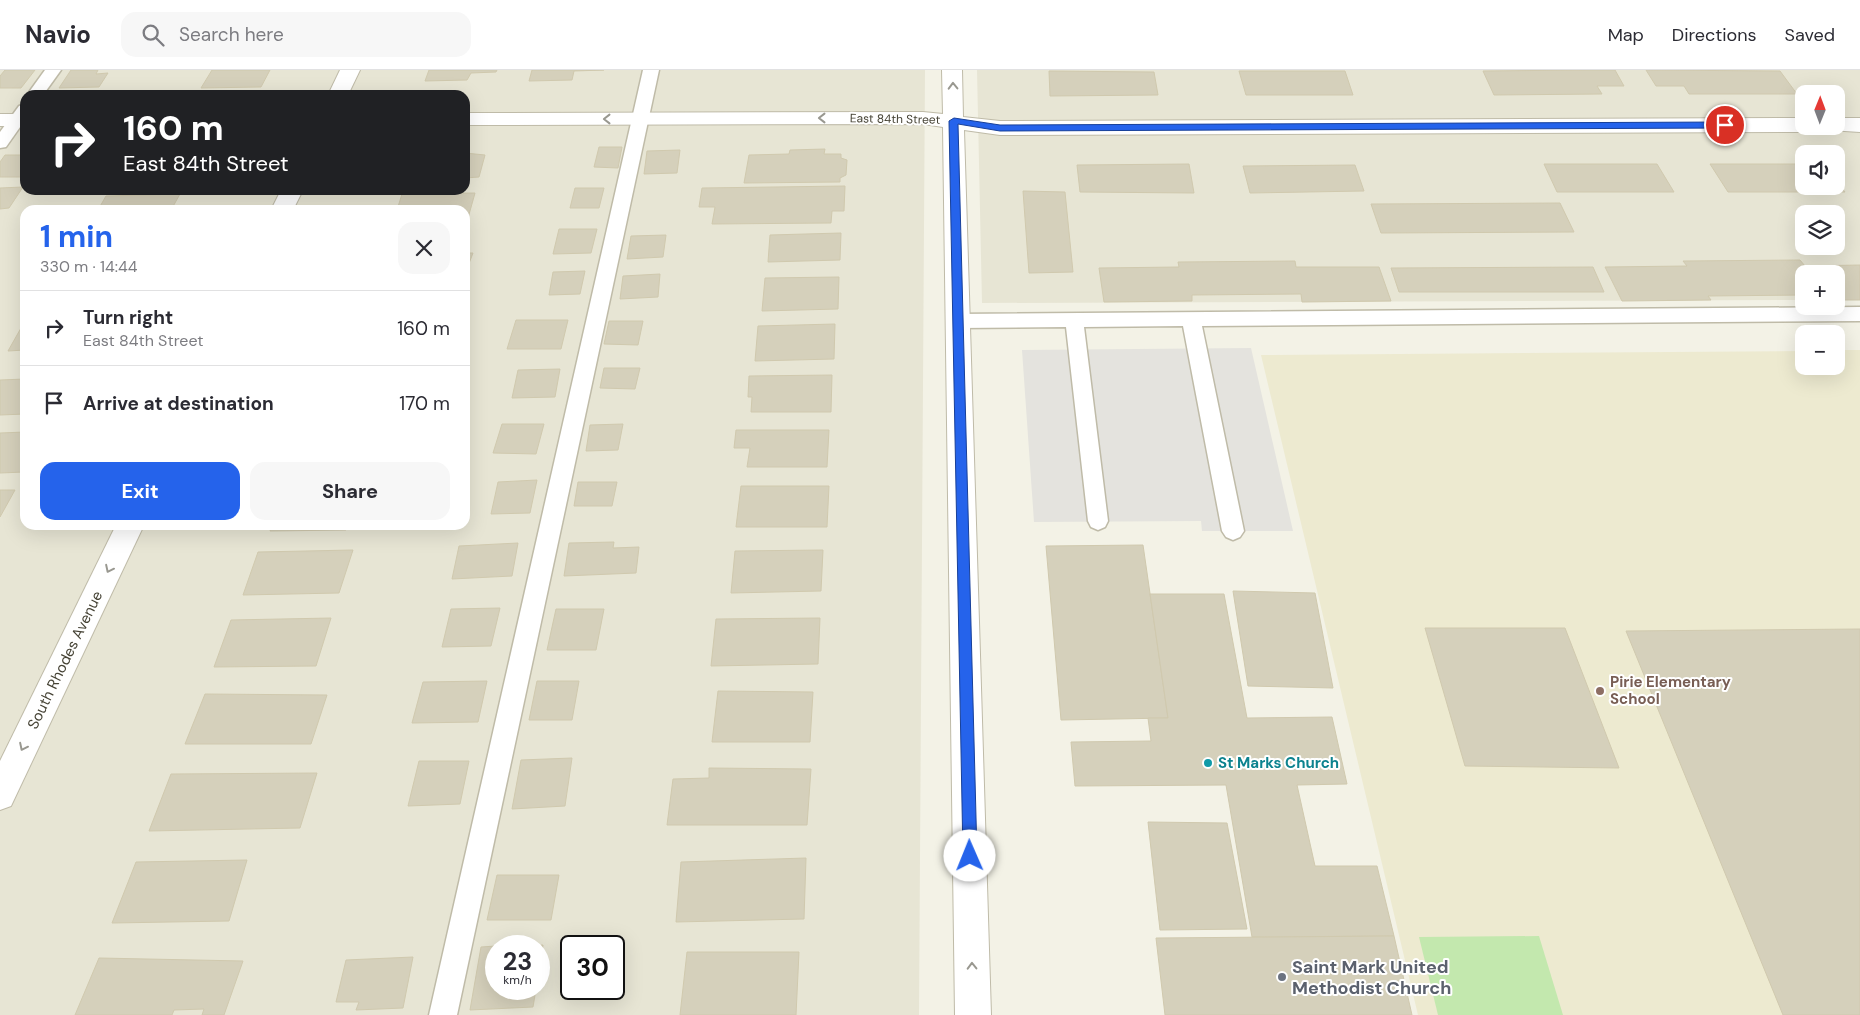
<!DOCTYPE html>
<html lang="en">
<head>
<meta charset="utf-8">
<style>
	:root { --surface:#fff; --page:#f7f7f7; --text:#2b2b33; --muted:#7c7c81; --line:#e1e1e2; --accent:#2563eb }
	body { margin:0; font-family:"DM Sans",sans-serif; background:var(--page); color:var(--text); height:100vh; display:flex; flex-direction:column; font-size:19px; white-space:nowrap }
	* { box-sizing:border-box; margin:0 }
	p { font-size:16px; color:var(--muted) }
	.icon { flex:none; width:28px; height:28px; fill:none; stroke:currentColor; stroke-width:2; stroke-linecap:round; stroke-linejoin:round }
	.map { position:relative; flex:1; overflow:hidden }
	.sheet { position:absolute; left:20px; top:135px; width:450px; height:325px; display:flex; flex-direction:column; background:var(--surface); border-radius:15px; box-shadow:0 5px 20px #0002 }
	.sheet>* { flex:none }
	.hud { position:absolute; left:20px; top:20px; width:450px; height:105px; border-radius:15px; box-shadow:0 5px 20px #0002; background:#202124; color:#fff; overflow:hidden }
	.needle { width:32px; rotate:1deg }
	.fabs { position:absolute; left:1795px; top:15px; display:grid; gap:10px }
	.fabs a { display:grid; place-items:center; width:50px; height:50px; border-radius:10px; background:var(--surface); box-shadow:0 5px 20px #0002; font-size:25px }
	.speed { position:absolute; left:485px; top:865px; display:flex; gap:10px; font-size:25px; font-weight:700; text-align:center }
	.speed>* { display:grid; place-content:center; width:65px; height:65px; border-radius:50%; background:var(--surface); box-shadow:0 5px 20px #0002; line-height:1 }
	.speed small { font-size:12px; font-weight:400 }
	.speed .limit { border:2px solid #111; border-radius:8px; background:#fff; color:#111 }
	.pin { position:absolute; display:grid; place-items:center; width:42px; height:42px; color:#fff; margin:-21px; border:2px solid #fff; border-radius:50%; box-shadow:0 1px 5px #0007 }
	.me { position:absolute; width:55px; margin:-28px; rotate:359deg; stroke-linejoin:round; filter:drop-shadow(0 0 4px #0008) }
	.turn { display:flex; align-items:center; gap:18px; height:105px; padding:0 20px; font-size:22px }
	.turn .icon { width:65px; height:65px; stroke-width:2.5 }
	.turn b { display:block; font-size:35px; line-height:42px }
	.round { display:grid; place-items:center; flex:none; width:52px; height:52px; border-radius:15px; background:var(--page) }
	.overview { display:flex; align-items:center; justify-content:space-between; height:85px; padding:0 20px }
	h1 { font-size:30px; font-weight:700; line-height:38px; color:var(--accent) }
	.action { display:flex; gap:10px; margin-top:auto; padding:10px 20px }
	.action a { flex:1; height:58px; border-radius:15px; background:var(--accent); color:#fff; font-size:20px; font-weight:700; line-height:58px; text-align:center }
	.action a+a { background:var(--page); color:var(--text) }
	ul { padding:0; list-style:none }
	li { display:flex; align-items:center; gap:15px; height:75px; padding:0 20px; border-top:1px solid var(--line) }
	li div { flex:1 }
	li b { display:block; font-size:19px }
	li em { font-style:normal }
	header { display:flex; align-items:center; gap:30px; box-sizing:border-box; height:70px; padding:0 25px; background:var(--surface); border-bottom:1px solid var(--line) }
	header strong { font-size:24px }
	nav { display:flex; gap:28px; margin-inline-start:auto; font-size:18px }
	.search { width:350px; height:45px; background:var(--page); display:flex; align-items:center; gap:12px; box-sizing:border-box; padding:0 18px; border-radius:15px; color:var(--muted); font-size:19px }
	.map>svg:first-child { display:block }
	.residential { fill:#e7e5d4; fill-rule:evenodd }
	.education { fill:#edead0 }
	.green { fill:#c3e8ae }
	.parking { fill:#e4e3de }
	.building { fill:#d5d0bb; stroke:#d0c9ae }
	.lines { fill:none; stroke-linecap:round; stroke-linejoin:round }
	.service-casing { stroke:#bfbba8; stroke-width:3 }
	.minor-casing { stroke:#bfbba8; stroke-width:2 }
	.service { fill:#fff; fill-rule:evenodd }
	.minor { fill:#fff; fill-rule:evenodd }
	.oneway { stroke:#999890 }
	.route { fill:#2563eb; stroke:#184099 }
	.education-dot { fill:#8d6e63; stroke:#fff; stroke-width:2 }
	.culture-dot { fill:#0f9aa8; stroke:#fff; stroke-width:2 }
	.worship-dot { fill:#6b7280; stroke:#fff; stroke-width:2 }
	.labels { text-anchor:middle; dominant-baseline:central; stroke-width:4; stroke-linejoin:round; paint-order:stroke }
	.far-street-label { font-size:12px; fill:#464335; stroke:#fff }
	.street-label { font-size:15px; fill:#464335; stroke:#fff }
	.education-label { font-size:15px; font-weight:bold; fill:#785e54; stroke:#fff; text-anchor:start }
	.culture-label { font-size:15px; font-weight:bold; fill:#0d838f; stroke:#fff; text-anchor:start }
	.near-worship-label { font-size:18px; font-weight:bold; fill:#5b616d; stroke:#fff; text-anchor:start }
</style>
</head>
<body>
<header>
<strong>Navio</strong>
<div class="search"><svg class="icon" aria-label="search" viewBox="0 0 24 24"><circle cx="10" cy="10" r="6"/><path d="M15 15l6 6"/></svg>Search here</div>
<nav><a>Map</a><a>Directions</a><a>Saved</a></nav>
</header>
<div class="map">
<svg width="1860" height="945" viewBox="0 0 1860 945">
	<rect width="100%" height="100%" fill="#f3f2e6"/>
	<g class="residential">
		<path d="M0 0H925L919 945H0ZM25 25H465V120H25ZM25 140H465V455H25ZM496 876H539V919H496ZM571 876H614V919H571Z"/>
		<path d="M977 0H1860V230L1836 204H1804V230L982 233ZM1804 24H1836V56H1804ZM1804 84H1836V116H1804ZM1804 144H1836V176H1804Z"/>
	</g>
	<polygon class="education" points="1836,280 1860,280 1860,945 1418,945 1261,285 1804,281 1804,296 1836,296"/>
	<polygon class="green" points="1539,866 1563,945 1438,945 1419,867"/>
	<polygon class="parking" points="1251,278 1293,461 1202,461 1201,451 1034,452 1022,280"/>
	<g class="building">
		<polygon points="5,0 35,0 21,18 0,18 0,6"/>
		<polygon points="71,0 98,0 96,4 108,3 99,17 59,18"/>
		<polygon points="212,0 270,0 261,17 201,18"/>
		<polygon points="429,0 497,0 496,2 471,3 467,10 425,11"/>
		<polygon points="532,0 604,0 574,1 572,10 529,11"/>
		<polygon points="1587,0 1615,0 1624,16 1597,16 1602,24 1494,25 1483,1"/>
		<polygon points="1646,0 1780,1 1797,24 1689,24 1684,16 1656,16"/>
		<polygon points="1049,1 1154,2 1158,25 1050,26"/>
		<polygon points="1239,1 1345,1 1353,25 1246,25"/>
		<polygon points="599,77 622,77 618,98 594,97"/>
		<polygon points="825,79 824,84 841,84 841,88 847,90 846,105 840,108 840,112 744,113 749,85 789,84 790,80"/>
		<polygon points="680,80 677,103 644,104 647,81"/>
		<polygon points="465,83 485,85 479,107 465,108"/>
		<polygon points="5,85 25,85 25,101 21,107 0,107 0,92"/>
		<polygon points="1189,94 1194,123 1080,122 1077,95"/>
		<polygon points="1544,94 1657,94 1674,122 1557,122"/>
		<polygon points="1710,94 1804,94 1804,116 1836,116 1836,111 1845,122 1728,122"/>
		<polygon points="1355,95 1364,121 1250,123 1243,96"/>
		<polygon points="845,116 844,141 832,141 831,153 712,154 715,137 699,137 702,118"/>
		<polygon points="23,117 9,138 0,139 0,118"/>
		<polygon points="575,118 604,118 599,138 570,138"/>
		<polygon points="1023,121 1065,122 1073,202 1029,203"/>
		<polygon points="475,123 468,148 465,148 465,140 397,140 402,124"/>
		<polygon points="180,124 171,140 98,140 106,126"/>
		<polygon points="1560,133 1574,162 1381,163 1371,134"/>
		<polygon points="559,159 597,159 591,183 553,184"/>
		<polygon points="841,163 840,190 768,192 770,165"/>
		<polygon points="666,165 663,187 627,189 631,166"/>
		<polygon points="465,183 473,183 468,196 465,196"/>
		<polygon points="1800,190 1805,196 1860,195 1860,230 1836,230 1836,204 1804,204 1804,225 1708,226 1711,230 1622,231 1605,197 1687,196 1683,191"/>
		<polygon points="1295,191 1296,197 1379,197 1391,231 1302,232 1301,224 1192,225 1192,231 1104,232 1099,198 1179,197 1178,192"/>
		<polygon points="1593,197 1604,222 1399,222 1391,198"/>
		<polygon points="585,201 580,224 549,225 553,202"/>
		<polygon points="660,204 658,227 620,229 623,206"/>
		<polygon points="839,207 838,239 762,241 765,208"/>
		<polygon points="516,250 568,250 561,279 507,279"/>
		<polygon points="609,251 643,251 638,275 604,274"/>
		<polygon points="835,254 834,289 755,291 758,256"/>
		<polygon points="21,258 25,258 25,280 8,281"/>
		<polygon points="604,298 640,298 635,319 600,318"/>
		<polygon points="560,299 555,327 512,328 518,300"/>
		<polygon points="832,305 831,342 751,342 752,327 748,327 749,306"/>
		<polygon points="25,309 25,344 0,345 0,310"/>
		<polygon points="502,354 544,354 536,384 493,383"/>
		<polygon points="623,354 618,380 586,381 590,355"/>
		<polygon points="736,360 829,360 827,397 747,397 750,378 734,378"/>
		<polygon points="25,362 24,402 0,403 0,363"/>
		<polygon points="537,410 530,443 491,444 498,412"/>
		<polygon points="578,412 617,412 612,436 574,436"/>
		<polygon points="741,416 829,416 827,457 736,457"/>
		<polygon points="0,420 15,420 0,447"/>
		<polygon points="272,455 348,455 346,460 270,461"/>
		<polygon points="614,472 613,478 639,477 636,503 564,506 569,473"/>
		<polygon points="518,473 512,506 452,509 459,476"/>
		<polygon points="1143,475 1168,648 1061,650 1046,476"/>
		<polygon points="353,480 339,523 243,525 258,482"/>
		<polygon points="823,480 821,521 731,523 735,481"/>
		<polygon points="1233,521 1315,523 1333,618 1248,616"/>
		<polygon points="1150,524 1224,524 1247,648 1332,647 1347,714 1297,715 1315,796 1377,796 1394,866 1252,867 1226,715 1075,716 1071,672 1151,671 1148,648 1168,648"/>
		<polygon points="500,538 491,576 442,577 451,539"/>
		<polygon points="556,539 604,539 596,580 547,580"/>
		<polygon points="331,548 316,596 214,597 231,550"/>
		<polygon points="820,548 818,594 711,596 716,549"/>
		<polygon points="1425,558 1565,558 1619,698 1465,696"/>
		<polygon points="1860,559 1860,945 1783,945 1626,561"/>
		<polygon points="487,611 478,652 412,653 423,612"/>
		<polygon points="537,611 579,611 572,650 529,650"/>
		<polygon points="718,621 813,622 810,672 712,672"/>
		<polygon points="205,624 327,625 311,674 185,674"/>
		<polygon points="572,688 565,736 512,739 521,690"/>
		<polygon points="419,691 469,691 460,734 408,736"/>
		<polygon points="709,698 811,699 807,755 667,755 673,709 709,708"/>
		<polygon points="317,703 300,758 149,761 171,704"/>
		<polygon points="1148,752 1227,753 1247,859 1160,860"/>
		<polygon points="806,788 804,849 676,852 681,792"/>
		<polygon points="247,790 229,851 112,853 136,792"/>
		<polygon points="497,805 559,805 551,850 487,850"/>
		<polygon points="1394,866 1412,945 1165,945 1156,868"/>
		<polygon points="543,875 539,904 539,876 504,876"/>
		<polygon points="496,876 496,919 536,919 533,937 470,940 481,877"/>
		<polygon points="687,882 799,882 796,945 680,945"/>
		<polygon points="413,887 403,938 356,940 359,932 336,932 346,890"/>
		<polygon points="99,888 243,891 224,945 202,945 204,939 174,940 172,945 75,945"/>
	</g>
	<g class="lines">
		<defs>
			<g id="service">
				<polygon points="45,0 61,0 43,25 27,25"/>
				<polygon points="643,0 659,0 457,945 429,945"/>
				<polygon points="25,34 25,50 6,77 0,78 0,62 19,36"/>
				<polygon points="1860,237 1860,251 1202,256 1244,461 1240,467 1233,470 1226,467 1222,461 1183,256 1084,257 1108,451 1105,457 1098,460 1091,457 1088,451 1066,257 958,258 951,256 949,251 951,246 958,244"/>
			</g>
			<g id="minor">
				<polygon points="340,0 360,0 348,25 328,25"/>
				<polygon points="942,0 962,0 963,47 1000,51 1804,48 1804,56 1813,56 1811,60 1804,62 1000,65 964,60 991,945 955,945 943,57 923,54 465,55 465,43 923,42 943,44"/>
				<rect x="0" y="44" width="25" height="12"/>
				<polygon points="1836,48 1860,48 1860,62 1829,60 1827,56 1836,56"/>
				<polygon points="281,120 303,120 293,140 271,140"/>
				<polygon points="116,455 144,455 11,736 0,740 0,691"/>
			</g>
		</defs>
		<use href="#service" class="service-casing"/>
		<use href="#minor" class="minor-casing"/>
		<use href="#service" class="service"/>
		<use href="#minor" class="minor"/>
	</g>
	<defs><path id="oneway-chevron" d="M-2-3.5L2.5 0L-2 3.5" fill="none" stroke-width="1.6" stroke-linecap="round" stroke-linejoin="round" transform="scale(1.25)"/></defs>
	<g class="oneway">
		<use href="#oneway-chevron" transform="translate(953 16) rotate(-91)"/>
		<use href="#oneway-chevron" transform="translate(822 48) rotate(180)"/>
		<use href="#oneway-chevron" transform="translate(607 49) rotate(180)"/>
		<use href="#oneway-chevron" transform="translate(109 499) rotate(116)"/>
		<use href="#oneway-chevron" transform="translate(23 677) rotate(116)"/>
		<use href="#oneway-chevron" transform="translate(972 896) rotate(-91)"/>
	</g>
	<polygon class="route" points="954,48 1000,55 1725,52 1730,55 1725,58 1000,61 958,54 977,786 975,791 970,793 965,791 963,786 949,51"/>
	<circle class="education-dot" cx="1600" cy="621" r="5"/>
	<circle class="culture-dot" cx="1208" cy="693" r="5"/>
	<circle class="worship-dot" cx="1282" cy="907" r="5"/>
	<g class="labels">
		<g class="far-street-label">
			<text transform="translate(895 49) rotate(1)">East 84th Street</text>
		</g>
		<g class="street-label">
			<text transform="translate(65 590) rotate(-64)">South Rhodes Avenue</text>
		</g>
		<g class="education-label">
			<text x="1610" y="612">Pirie Elementary<tspan x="1610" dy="17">School</tspan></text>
		</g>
		<g class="culture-label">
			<text x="1218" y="693">St Marks Church</text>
		</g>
		<g class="near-worship-label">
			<text x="1292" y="897">Saint Mark United<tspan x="1292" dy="21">Methodist Church</tspan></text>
		</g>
	</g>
</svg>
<div class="fabs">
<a><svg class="needle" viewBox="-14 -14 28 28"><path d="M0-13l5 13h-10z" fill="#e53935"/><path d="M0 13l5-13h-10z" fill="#7c7c81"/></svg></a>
<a><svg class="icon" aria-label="sound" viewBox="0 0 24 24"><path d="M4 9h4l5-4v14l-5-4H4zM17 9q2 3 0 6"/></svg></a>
<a><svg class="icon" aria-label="layers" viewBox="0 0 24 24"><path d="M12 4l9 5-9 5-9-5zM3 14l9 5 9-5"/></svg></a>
<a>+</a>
<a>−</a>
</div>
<div class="speed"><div>23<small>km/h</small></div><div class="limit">30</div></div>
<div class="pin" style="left:1725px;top:55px;background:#d93025"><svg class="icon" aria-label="arrive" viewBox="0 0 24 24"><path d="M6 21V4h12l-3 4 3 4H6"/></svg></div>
<svg class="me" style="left:970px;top:786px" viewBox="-20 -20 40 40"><circle r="19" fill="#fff"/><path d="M0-13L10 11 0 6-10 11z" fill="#2563eb"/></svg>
<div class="hud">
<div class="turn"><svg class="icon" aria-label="right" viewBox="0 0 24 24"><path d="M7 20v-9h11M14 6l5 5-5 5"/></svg><div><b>160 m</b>East 84th Street</div></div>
</div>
<section class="sheet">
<div class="overview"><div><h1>1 min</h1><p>330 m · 14:44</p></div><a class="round"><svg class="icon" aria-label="close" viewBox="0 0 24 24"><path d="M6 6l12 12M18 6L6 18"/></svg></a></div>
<ul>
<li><svg class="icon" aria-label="right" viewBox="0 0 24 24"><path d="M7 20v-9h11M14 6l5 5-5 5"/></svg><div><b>Turn right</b><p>East 84th Street</p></div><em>160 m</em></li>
<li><svg class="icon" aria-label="arrive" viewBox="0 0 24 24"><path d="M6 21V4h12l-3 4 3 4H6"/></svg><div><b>Arrive at destination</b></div><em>170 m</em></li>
</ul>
<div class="action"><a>Exit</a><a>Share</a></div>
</section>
</div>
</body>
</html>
